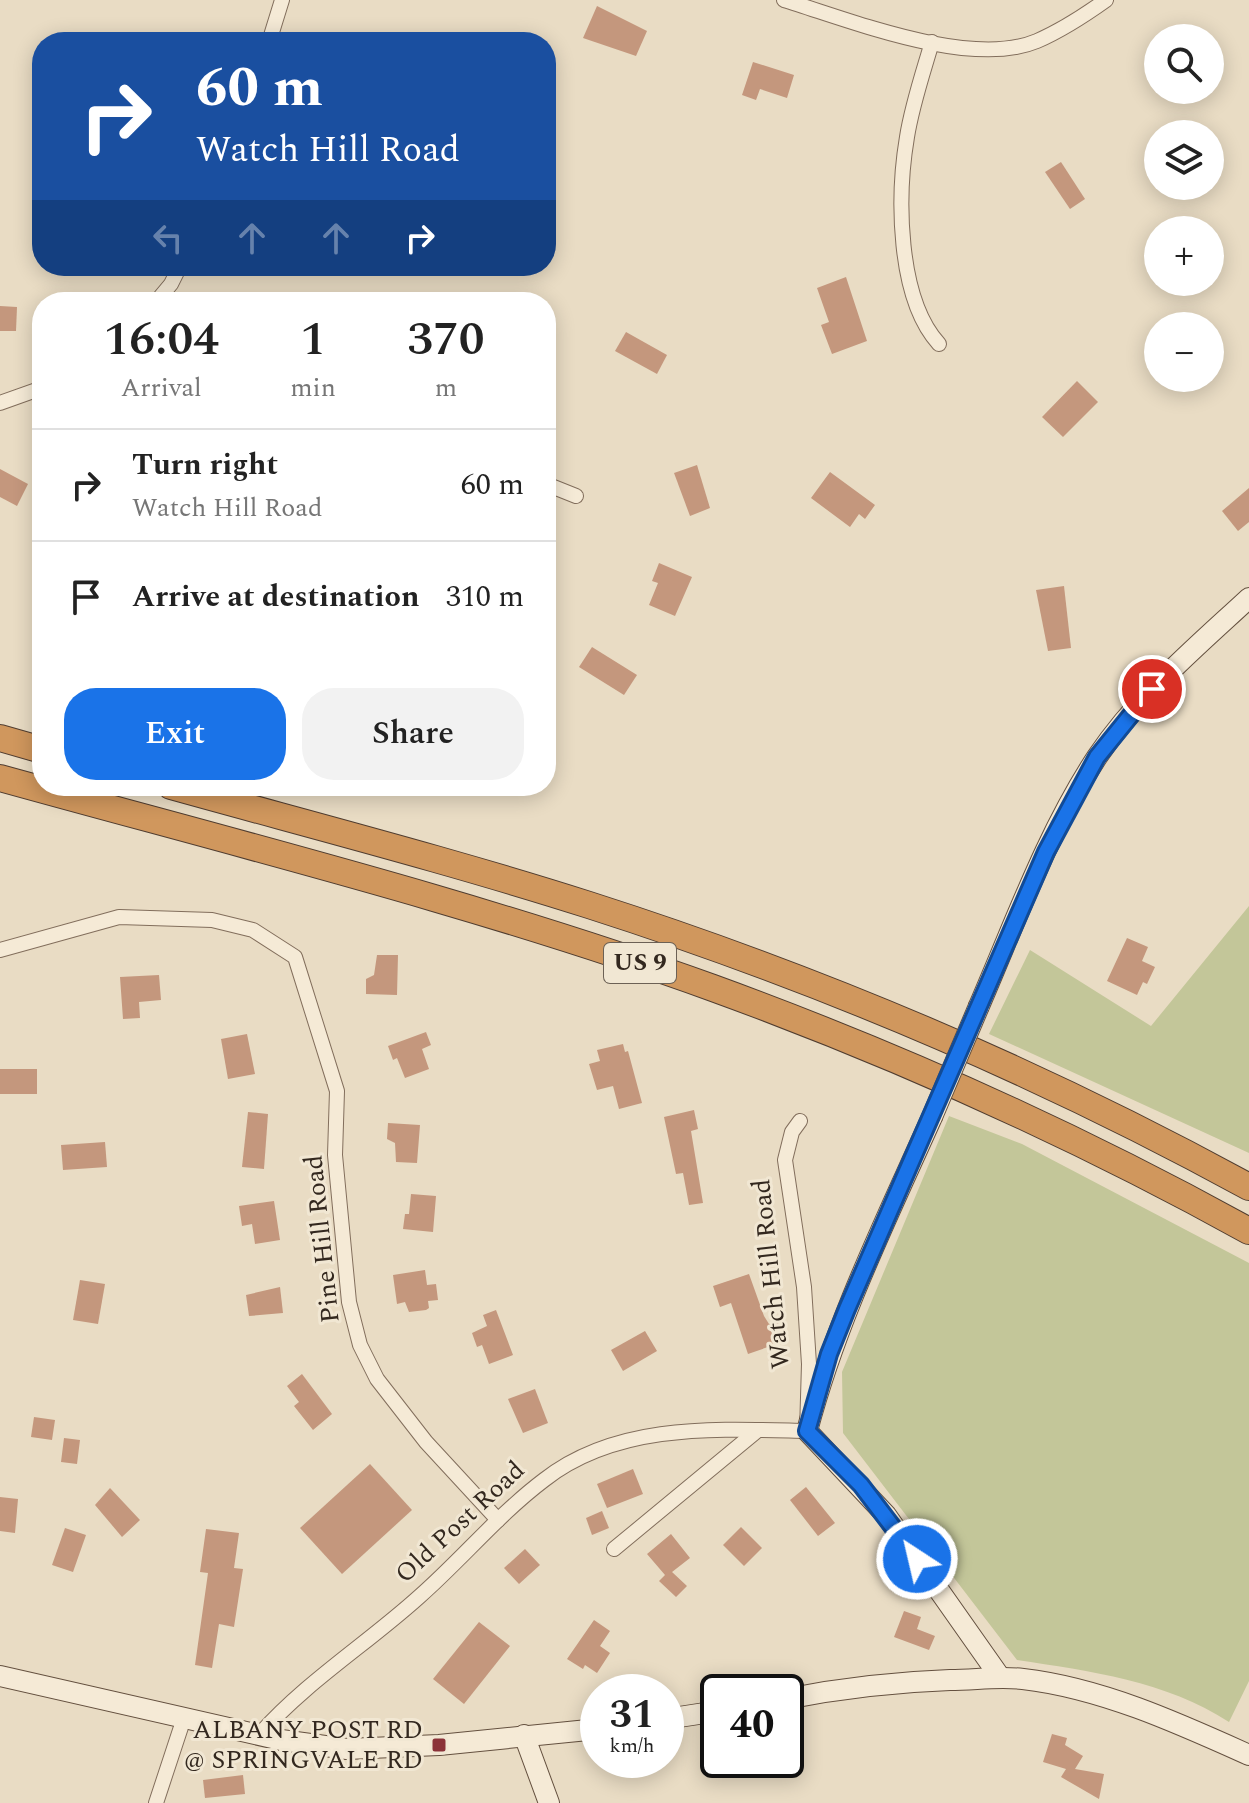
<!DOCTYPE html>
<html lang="en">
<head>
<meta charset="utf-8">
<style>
	:root { --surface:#fff; --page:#f2f2f2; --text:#222; --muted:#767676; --line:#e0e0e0; --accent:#1a73e8 }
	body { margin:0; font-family:Spectral,serif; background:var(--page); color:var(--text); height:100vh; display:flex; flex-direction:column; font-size:30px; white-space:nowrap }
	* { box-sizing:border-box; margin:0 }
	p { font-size:26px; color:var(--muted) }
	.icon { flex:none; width:44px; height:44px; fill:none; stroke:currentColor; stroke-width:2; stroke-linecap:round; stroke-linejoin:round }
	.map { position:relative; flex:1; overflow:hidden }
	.panel { position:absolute; left:32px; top:292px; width:524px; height:504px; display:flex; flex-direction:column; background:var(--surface); border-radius:32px; box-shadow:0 4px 20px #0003 }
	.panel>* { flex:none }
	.hud { position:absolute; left:32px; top:32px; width:524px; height:244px; border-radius:32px; box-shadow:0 4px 20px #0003; background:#1a4fa0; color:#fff; overflow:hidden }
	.tools { position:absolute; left:1144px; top:24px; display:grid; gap:16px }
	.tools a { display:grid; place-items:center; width:80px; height:80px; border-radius:50%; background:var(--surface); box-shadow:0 4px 20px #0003; font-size:40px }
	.speed { position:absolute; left:580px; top:1674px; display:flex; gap:16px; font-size:40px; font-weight:700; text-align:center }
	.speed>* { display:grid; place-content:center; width:104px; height:104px; border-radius:50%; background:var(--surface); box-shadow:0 4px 20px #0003; line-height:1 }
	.speed small { font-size:20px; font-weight:400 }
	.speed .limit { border:4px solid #111; border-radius:12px; background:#fff; color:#111 }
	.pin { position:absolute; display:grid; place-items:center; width:68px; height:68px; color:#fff; margin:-34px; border:4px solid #fff; border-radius:50%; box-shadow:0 2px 8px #0007 }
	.me { position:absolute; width:88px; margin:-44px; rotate:325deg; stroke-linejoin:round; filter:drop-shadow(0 0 6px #0008) }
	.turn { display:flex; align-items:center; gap:28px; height:168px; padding:0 32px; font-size:36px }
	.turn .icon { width:104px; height:104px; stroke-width:2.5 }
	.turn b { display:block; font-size:56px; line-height:68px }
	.lanes { display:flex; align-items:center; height:76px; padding:0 32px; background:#0003; justify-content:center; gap:40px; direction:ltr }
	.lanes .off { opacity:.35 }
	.eta { display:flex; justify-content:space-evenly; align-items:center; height:136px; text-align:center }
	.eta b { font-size:48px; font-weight:600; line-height:56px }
	.action { display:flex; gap:16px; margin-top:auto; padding:16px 32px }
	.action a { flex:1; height:92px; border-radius:32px; background:var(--accent); color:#fff; font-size:32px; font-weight:600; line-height:92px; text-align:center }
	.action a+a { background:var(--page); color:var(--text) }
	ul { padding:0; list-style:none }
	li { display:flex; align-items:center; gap:24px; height:112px; padding:0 32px; border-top:2px solid var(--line) }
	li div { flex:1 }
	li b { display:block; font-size:30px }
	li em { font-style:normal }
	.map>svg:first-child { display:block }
	.green { fill:#c3c699 }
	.building { fill:#c4977d }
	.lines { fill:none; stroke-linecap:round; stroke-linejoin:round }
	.street-casing { stroke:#826e5c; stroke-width:16 }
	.secondary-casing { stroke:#64503f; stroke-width:22 }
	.highway-casing { stroke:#503d30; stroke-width:28 }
	.street { stroke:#f5ead6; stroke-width:14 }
	.secondary { stroke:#f5ead6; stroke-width:20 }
	.highway { stroke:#d0975d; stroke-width:26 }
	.secondary-bridge-casing { stroke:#64503f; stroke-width:22; stroke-linecap:butt }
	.secondary-bridge { stroke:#f5ead6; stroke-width:20 }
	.route-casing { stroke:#114b97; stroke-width:20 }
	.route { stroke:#1a73e8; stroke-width:14 }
	.poi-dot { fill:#8b3238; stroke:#f1e7d3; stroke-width:3 }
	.labels { text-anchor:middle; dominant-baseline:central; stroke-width:6; stroke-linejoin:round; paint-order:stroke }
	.shield { fill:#f1e7d3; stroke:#6c6155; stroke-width:2 }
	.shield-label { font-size:24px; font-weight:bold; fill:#33281f }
	.street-label { font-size:26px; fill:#33281f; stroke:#f1e7d3 }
	.poi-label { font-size:26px; fill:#33281f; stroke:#f1e7d3; text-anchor:end }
</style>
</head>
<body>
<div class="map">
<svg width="1249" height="1803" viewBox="0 0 1249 1803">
	<rect width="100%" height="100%" fill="#e9dcc4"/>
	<g class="green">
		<polygon points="1249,906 1249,1153 989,1034 1030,950 1151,1026"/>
		<path d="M949 1116 1022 1144 1249 1263V1681L1229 1722C1166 1681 1090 1671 1017 1660L843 1433 842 1372Z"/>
	</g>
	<g class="building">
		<polygon points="597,6 647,31 636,56 583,38"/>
		<polygon points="753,62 794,75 787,98 760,89 756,100 742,95"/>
		<polygon points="1061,162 1085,199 1070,209 1045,172"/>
		<polygon points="846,277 867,341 832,354 821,325 829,322 817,288"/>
		<polygon points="0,306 17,307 16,331 0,331"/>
		<polygon points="626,332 667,355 657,374 615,351"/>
		<polygon points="1077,381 1098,402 1063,437 1042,417"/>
		<polygon points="697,465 710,508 690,516 674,473"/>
		<polygon points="0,469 28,484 17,506 0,497"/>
		<polygon points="830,472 875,505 865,519 859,514 850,527 811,498"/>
		<polygon points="1249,488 1249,522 1238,531 1222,511"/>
		<polygon points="659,563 692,577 675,616 649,605 658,583 652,581"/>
		<polygon points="1064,586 1071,648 1048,651 1036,590"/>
		<polygon points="592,647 637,675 624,695 579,667"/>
		<polygon points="1127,938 1148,947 1142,961 1155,967 1147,984 1143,982 1137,995 1107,981"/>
		<polygon points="377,955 398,955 397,995 366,994 366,979 374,975"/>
		<polygon points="159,975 161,1000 139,1002 140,1018 123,1019 120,977"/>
		<polygon points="426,1032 431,1045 422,1049 429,1069 405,1078 397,1058 393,1060 388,1046"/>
		<polygon points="247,1034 255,1074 228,1079 221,1039"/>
		<polygon points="623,1044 625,1052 628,1051 642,1103 619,1109 613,1086 597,1090 589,1064 600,1061 597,1050"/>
		<rect x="0" y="1069" width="37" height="25"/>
		<polygon points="694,1110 698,1129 691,1131 703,1203 689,1205 683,1173 676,1174 664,1117"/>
		<polygon points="248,1112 268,1114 264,1169 242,1167"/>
		<polygon points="388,1123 420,1125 417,1163 396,1162 395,1143 387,1139"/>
		<polygon points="105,1142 107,1167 63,1170 61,1145"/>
		<polygon points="411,1194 436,1196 433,1232 403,1229 405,1214 409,1214"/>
		<polygon points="274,1201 280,1240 255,1244 252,1224 242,1226 239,1206"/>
		<polygon points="425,1270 427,1285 436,1284 438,1300 428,1301 429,1308 426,1310 409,1312 405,1302 397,1304 393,1275"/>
		<polygon points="749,1274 764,1316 769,1324 777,1320 785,1341 748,1354 731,1303 720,1307 713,1286"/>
		<polygon points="80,1280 105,1284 98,1324 73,1320"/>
		<polygon points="280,1287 283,1313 249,1316 246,1295"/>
		<polygon points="496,1310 513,1355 489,1364 482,1345 477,1347 472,1333 487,1326 483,1315"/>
		<polygon points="645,1331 657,1351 623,1371 611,1350"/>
		<polygon points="302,1374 332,1414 313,1430 294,1406 299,1402 287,1386"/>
		<polygon points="535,1389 548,1423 523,1433 508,1399"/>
		<polygon points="34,1417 55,1420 52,1440 31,1437"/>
		<polygon points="64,1438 80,1440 77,1464 61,1462"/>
		<polygon points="370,1464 412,1510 342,1574 300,1528"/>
		<polygon points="633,1469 643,1494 607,1508 597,1484"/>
		<polygon points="806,1487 835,1523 818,1536 790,1500"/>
		<polygon points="110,1488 140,1520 122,1537 95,1505"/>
		<polygon points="0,1497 18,1499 15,1533 0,1531"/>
		<polygon points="602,1511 609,1528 592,1535 586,1518"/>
		<polygon points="741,1527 762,1548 744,1566 723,1545"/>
		<polygon points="65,1528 86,1535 73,1572 52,1565"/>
		<polygon points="206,1529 239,1533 234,1568 243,1569 234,1627 219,1624 212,1668 195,1665 208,1573 200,1572"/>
		<polygon points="671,1534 690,1558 672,1572 687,1586 676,1597 659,1581 665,1575 647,1554"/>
		<polygon points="525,1549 540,1565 519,1584 504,1568"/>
		<polygon points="904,1611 921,1617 917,1629 935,1636 929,1650 894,1637"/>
		<polygon points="594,1620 610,1631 600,1646 610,1653 597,1673 585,1665 583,1669 567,1659"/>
		<polygon points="479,1622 510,1646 464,1704 433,1679"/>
		<polygon points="1052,1734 1067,1738 1065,1745 1083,1756 1075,1769 1104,1774 1099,1799 1061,1777 1066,1769 1043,1762"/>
		<polygon points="243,1775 245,1794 205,1798 203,1780"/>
	</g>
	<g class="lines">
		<defs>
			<g id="street">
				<path d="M784 0C850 20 971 69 1037 41 1060 31 1085 15 1106 0"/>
				<polyline points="269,42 282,0"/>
				<path d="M932 42C923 73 912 105 907 137 897 196 897 298 939 344"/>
				<polyline points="156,302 171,284 180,266"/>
				<polyline points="0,403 42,388"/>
				<polyline points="546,484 576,496"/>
				<polyline points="0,950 119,917 212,920 253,930 295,957 337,1091 335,1155 349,1302 360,1345 377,1379 426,1442 498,1520"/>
				<polyline points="614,1549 758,1430"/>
				<path d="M259 1735C307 1681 367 1644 420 1596 462 1559 499 1514 544 1480 618 1422 719 1429 807 1431L809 1364 804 1287 785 1160 792 1132 800 1121"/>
				<polyline points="156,1803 184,1718"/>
			</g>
			<g id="secondary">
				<path d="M979 1006C1015 923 1047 833 1097 757 1138 696 1195 648 1249 598"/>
				<path d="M932 1117C886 1220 836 1321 807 1431L886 1515 1000 1677"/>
				<polyline points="0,1676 281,1740 347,1749 439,1745 598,1729"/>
				<path d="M786 1699C841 1688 894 1682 950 1680 975 1680 998 1676 1023 1679 1101 1688 1178 1723 1249 1755"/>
				<polyline points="666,1719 718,1711"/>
				<polyline points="524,1735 549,1803"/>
			</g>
			<g id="highway">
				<polyline points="0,738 42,750"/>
				<path d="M0 778C238 844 480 904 713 988 897 1055 1077 1136 1249 1231"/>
				<path d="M171 786C311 825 451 861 589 905 817 978 1039 1072 1249 1187"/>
			</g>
		</defs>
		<use href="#street" class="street-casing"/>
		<use href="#secondary" class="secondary-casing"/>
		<use href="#highway" class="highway-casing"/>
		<use href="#street" class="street"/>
		<use href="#secondary" class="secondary"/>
		<use href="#highway" class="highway"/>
		<defs>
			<polyline id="secondary-bridge" points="932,1117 979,1006"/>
		</defs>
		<use href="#secondary-bridge" class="secondary-bridge-casing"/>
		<use href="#secondary-bridge" class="secondary-bridge"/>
	</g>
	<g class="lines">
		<defs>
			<polyline id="route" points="917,1559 861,1485 807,1431 829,1354 847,1309 1046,852 1097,757 1152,689"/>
		</defs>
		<use href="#route" class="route-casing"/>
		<use href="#route" class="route"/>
	</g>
	<rect class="poi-dot" x="431" y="1737" width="16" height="16" rx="4"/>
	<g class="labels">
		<rect class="shield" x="604" y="943" width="72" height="40" rx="6"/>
		<g class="shield-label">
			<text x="640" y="963">US 9</text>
		</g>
		<g class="street-label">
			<text transform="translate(322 1239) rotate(-96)">Pine Hill Road</text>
			<text transform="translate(771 1274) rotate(-96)">Watch Hill Road</text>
			<text transform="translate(460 1522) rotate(-43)">Old Post Road</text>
		</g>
		<g class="poi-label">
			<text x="423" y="1730">ALBANY POST RD<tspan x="423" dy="30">@ SPRINGVALE RD</tspan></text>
		</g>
	</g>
</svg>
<div class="tools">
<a><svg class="icon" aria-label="search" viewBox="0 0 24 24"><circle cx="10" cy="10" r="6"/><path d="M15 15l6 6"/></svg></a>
<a><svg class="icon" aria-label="layers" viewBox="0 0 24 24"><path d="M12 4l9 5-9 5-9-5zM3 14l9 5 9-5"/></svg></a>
<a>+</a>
<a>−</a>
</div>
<div class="speed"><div>31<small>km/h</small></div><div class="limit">40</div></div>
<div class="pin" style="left:1152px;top:689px;background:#d93025"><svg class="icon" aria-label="arrive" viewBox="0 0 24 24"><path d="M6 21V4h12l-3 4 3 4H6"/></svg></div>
<svg class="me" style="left:917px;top:1559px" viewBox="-20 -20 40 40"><circle r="17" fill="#1a73e8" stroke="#fff" stroke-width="3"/><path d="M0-11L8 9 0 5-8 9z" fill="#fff"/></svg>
<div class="hud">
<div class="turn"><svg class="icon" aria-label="right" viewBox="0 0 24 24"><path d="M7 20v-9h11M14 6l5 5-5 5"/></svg><div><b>60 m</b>Watch Hill Road</div></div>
<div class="lanes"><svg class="icon off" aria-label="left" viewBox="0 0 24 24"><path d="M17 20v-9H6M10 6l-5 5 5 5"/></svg><svg class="icon off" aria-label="ahead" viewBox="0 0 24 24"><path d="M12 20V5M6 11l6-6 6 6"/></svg><svg class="icon off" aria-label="ahead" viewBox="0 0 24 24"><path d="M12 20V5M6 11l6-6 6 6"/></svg><svg class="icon" aria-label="right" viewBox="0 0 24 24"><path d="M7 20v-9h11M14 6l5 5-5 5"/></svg></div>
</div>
<section class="panel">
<div class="eta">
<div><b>16:04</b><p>Arrival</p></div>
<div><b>1</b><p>min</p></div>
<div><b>370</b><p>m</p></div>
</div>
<ul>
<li><svg class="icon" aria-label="right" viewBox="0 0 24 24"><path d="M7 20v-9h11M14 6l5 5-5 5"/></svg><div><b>Turn right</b><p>Watch Hill Road</p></div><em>60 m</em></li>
<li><svg class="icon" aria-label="arrive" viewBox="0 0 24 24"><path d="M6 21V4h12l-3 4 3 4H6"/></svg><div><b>Arrive at destination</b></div><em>310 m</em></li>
</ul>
<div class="action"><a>Exit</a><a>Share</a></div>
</section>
</div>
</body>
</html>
